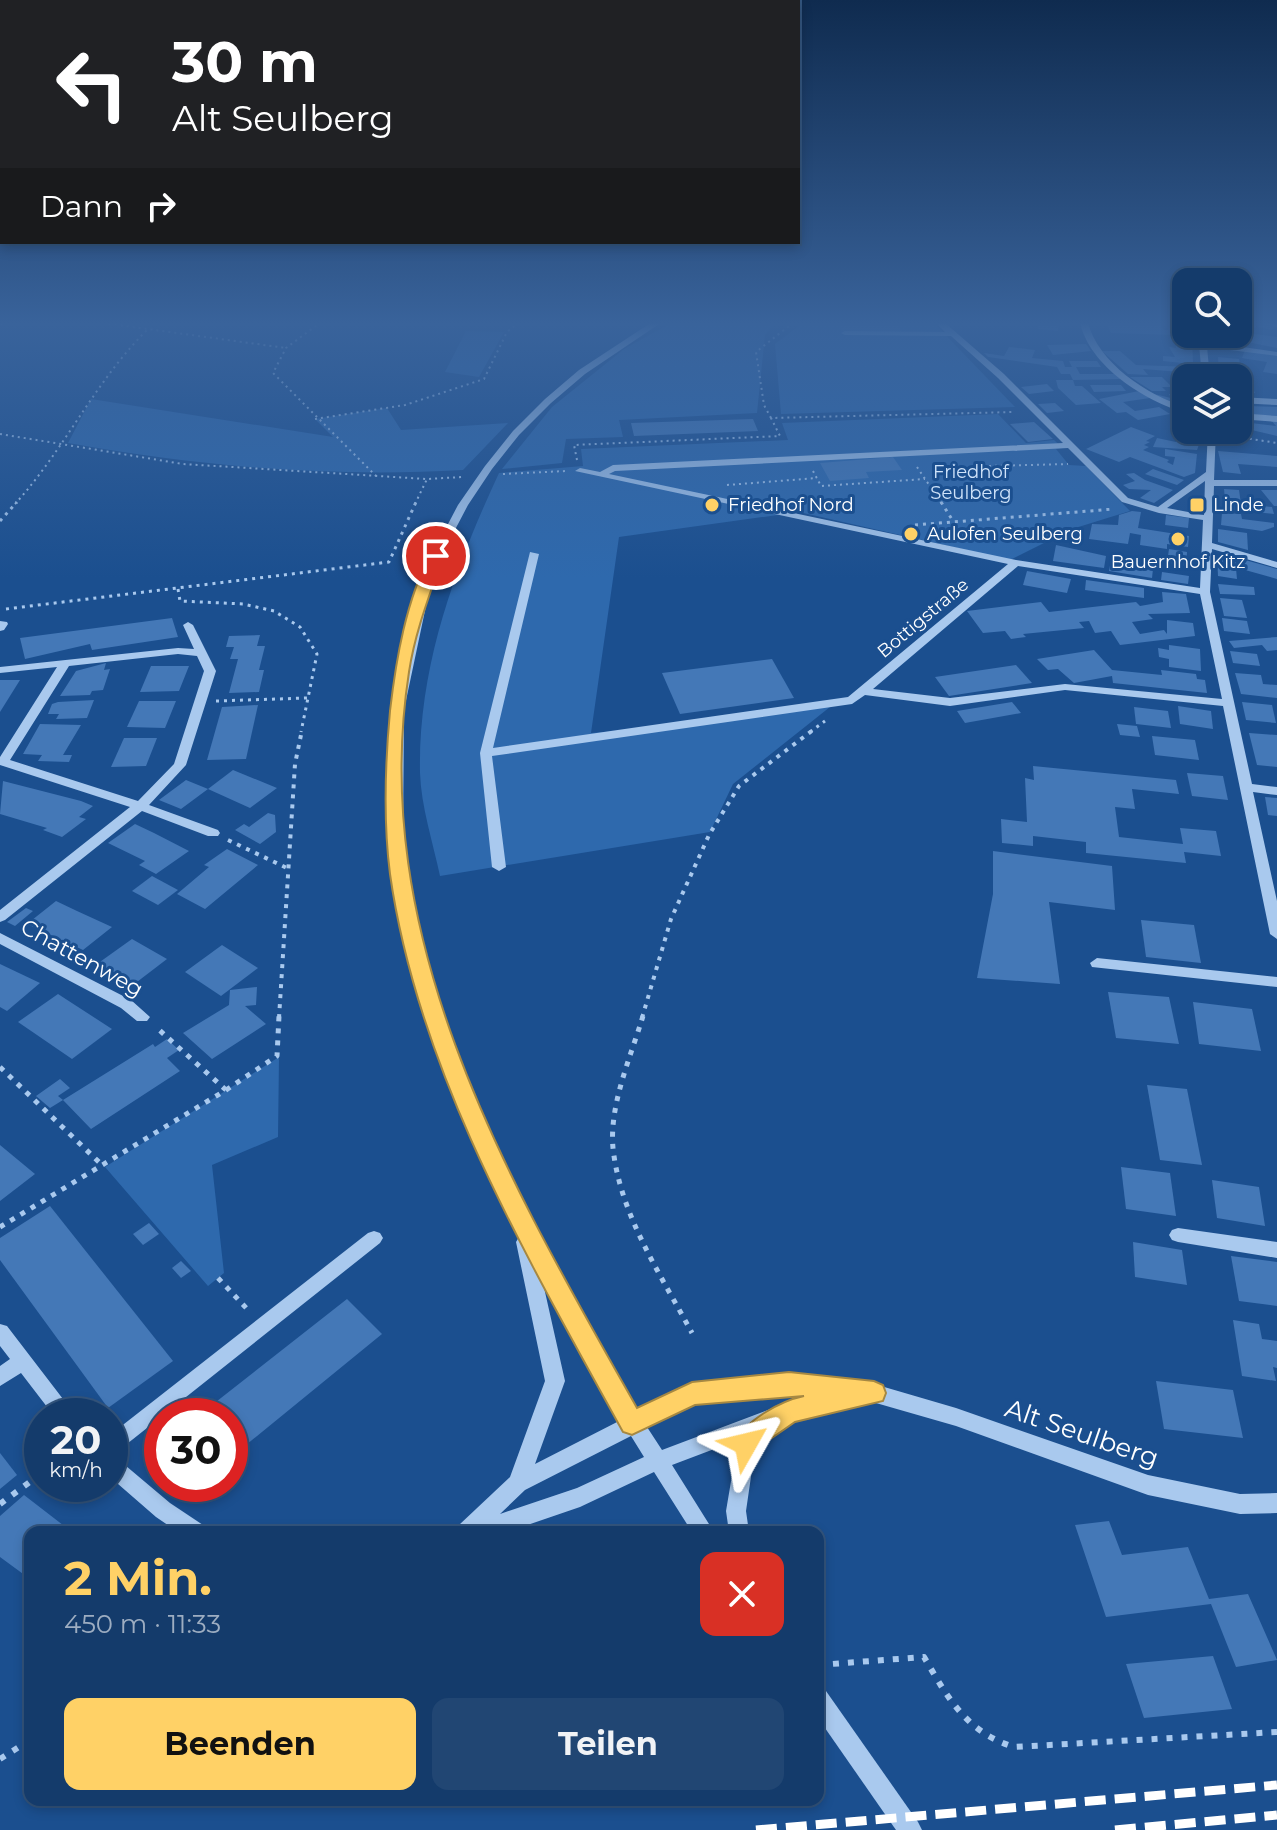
<!DOCTYPE html>
<html lang="de">
<head>
<meta charset="utf-8">
<style>
	:root { --surface:#143b6b; --page:#214673; --text:#f1f3f6; --muted:#9dadc1; --line:#33557e; --accent:#ffd166 }
	body { margin:0; font-family:Montserrat,sans-serif; background:var(--page); color:var(--text); height:100vh; display:flex; flex-direction:column; font-size:30px; white-space:nowrap }
	* { box-sizing:border-box; margin:0 }
	p { font-size:26px; color:var(--muted) }
	.icon { flex:none; width:44px; height:44px; fill:none; stroke:currentColor; stroke-width:2; stroke-linecap:round; stroke-linejoin:round }
	.map { position:relative; flex:1; overflow:hidden }
	.details { position:absolute; left:24px; top:1526px; width:800px; height:280px; display:flex; flex-direction:column; background:var(--surface); border-radius:16px; box-shadow:0 4px 12px #0003,0 0 0 2px var(--line) }
	.details>* { flex:none }
	.top-card { position:absolute; left:0px; top:0px; width:800px; height:244px; box-shadow:0 4px 12px #0003,0 0 0 2px var(--line); background:#202124; color:#fff; overflow:hidden }
	.controls { position:absolute; left:1172px; top:268px; display:grid; gap:16px }
	.controls a { display:grid; place-items:center; width:80px; height:80px; border-radius:16px; background:var(--surface); box-shadow:0 4px 12px #0003,0 0 0 2px var(--line); font-size:40px }
	.speed { position:absolute; left:24px; top:1398px; display:flex; gap:16px; font-size:40px; font-weight:700; text-align:center }
	.speed>* { display:grid; place-content:center; width:104px; height:104px; border-radius:50%; background:var(--surface); box-shadow:0 4px 12px #0003,0 0 0 2px var(--line); line-height:1 }
	.speed small { font-size:20px; font-weight:400 }
	.speed .limit { border:12px solid #d22; background:#fff; color:#111 }
	.pin { position:absolute; display:grid; place-items:center; width:68px; height:68px; color:#fff; margin:-34px; border:4px solid #fff; border-radius:50%; box-shadow:0 2px 8px #0007 }
	.me { position:absolute; width:88px; margin:-44px; rotate:53deg; stroke-linejoin:round; filter:drop-shadow(0 0 6px #0008) }
	.turn { display:flex; align-items:center; gap:28px; height:168px; padding:0 40px; font-size:36px }
	.turn .icon { width:104px; height:104px; stroke-width:2.5 }
	.turn b { display:block; font-size:56px; line-height:68px }
	.then { display:flex; align-items:center; height:76px; padding:0 40px; background:#0003; gap:16px; font-size:30px }
	.round { display:grid; place-items:center; flex:none; width:84px; height:84px; border-radius:16px; background:var(--page) }
	.headline { display:flex; align-items:center; justify-content:space-between; height:136px; padding:0 40px }
	h1 { font-size:48px; font-weight:700; line-height:60px; color:var(--accent) }
	.button { display:flex; gap:16px; margin-top:auto; padding:16px 40px }
	.button a { flex:1; height:92px; border-radius:16px; background:var(--accent); color:#111; font-size:32px; font-weight:700; line-height:92px; text-align:center }
	.button a+a { background:var(--page); color:var(--text) }
	.map>svg:first-child { display:block }
	.green { fill:#2e69ad }
	.building { fill:#4478b7 }
	.lines { fill:none; stroke-linecap:round; stroke-linejoin:round }
	.path-far4 { stroke:#a9c9ee; stroke-width:2; stroke-dasharray:2 4; stroke-linecap:butt }
	.path-far3 { stroke:#a9c9ee; stroke-width:3; stroke-dasharray:3 5; stroke-linecap:butt }
	.path-far2 { stroke:#a9c9ee; stroke-width:4; stroke-dasharray:4 6; stroke-linecap:butt }
	.path-far1 { stroke:#a9c9ee; stroke-width:5; stroke-dasharray:5 7; stroke-linecap:butt }
	.path { stroke:#a9c9ee; stroke-width:6; stroke-dasharray:6 9; stroke-linecap:butt }
	.minor { fill:#a9c9ee; fill-rule:evenodd }
	.rail { stroke:#fff; stroke-width:9; stroke-dasharray:21 9; stroke-linecap:butt }
	.route { fill:#ffd166; stroke:#a68842; stroke-width:2 }
	.poi-dot { fill:#ffd166; stroke:#1b4f8f; stroke-width:3 }
	.labels { text-anchor:middle; dominant-baseline:central; stroke-width:6; stroke-linejoin:round; paint-order:stroke }
	.far-park-label { font-size:18px; fill:#cfe3fa; stroke:#1b4f8f }
	.far-poi-label { font-size:18px; fill:#fff; stroke:#1b4f8f; text-anchor:start }
	.far-street-label { font-size:18px; fill:#fff; stroke:#1b4f8f }
	.street-label { font-size:22px; fill:#fff; stroke:#1b4f8f }
	.near-street-label { font-size:26px; fill:#fff; stroke:#1b4f8f }
</style>
</head>
<body>
<div class="map">
<svg width="1277" height="1830" viewBox="0 0 1277 1830">
	<rect width="100%" height="100%" fill="#1b4f8f"/>
	<g class="green">
		<polygon points="673,322 776,322 765,335 757,413 619,420 623,437 566,439 562,463 502,469 552,407 624,349"/>
		<polygon points="804,322 933,322 1015,407 781,414 775,344"/>
		<polygon points="466,331 504,332 479,377 445,372"/>
		<path d="M91 399 333 437 315 419 387 408 401 430 508 423 463 470C331 478 198 466 68 443Z"/>
		<path d="M998 414 1026 443 1054 440 1063 448 1056 449 1069 465 1086 466 1130 511 1072 529 1010 560 799 512 619 537 591 733 667 727 835 703 733 784 710 832 440 876C433 843 421 806 420 773 418 666 455 568 499 473L583 466 581 449 788 440 782 423Z"/>
		<polygon points="279,1057 278,1137 212,1165 224,1273 208,1286 105,1167"/>
	</g>
	<g class="building">
		<polygon points="840,322 898,322 901,331 842,331"/>
		<polygon points="1039,322 1059,322 1058,331 1038,329"/>
		<polygon points="1182,322 1186,322 1186,334 1192,334 1193,364 1163,361 1163,356 1175,357 1169,347 1176,348 1176,335 1111,333 1106,323 1161,324 1164,330 1168,330 1170,325 1180,326"/>
		<polygon points="1243,322 1260,322 1277,327 1271,330 1257,326 1250,330 1238,327"/>
		<polygon points="1238,332 1277,337 1277,348 1223,337"/>
		<polygon points="1086,344 1091,351 1053,355 1047,345"/>
		<polygon points="1009,347 1035,350 1032,358 1063,361 1065,367 1072,367 1069,361 1097,361 1101,367 1076,367 1080,374 1118,374 1122,379 1073,380 1070,374 1061,374 1057,367 988,357 984,353 1004,356"/>
		<polygon points="1245,350 1277,356 1277,374 1263,372 1267,362 1242,358"/>
		<polygon points="1102,351 1120,351 1136,365 1192,367 1193,373 1143,369 1148,375 1128,374"/>
		<polygon points="1218,357 1239,359 1241,373 1246,374 1255,393 1238,391 1235,373 1219,371"/>
		<polygon points="1130,377 1162,377 1172,387 1162,387 1166,391 1152,391"/>
		<polygon points="1170,379 1186,381 1186,407 1173,406 1154,394 1171,398 1169,394 1176,394 1176,385 1170,384"/>
		<polygon points="1056,380 1073,380 1075,386 1082,386 1101,403 1076,405 1058,388"/>
		<polygon points="1047,384 1054,391 1029,394 1021,387"/>
		<polygon points="1090,385 1121,385 1126,391 1094,392"/>
		<polygon points="1139,391 1150,398 1123,402 1135,411 1159,407 1170,414 1138,420 1126,412 1117,413 1099,399"/>
		<polygon points="1238,401 1245,401 1247,406 1239,406 1241,409 1249,410 1247,406 1277,407 1277,416 1238,414"/>
		<polygon points="1055,403 1064,411 1047,413 1038,404"/>
		<polygon points="753,419 758,431 634,436 631,423"/>
		<polygon points="1271,420 1277,420 1277,436 1243,428 1242,422 1276,426"/>
		<polygon points="1034,422 1053,439 1028,442 1010,424"/>
		<polygon points="1131,427 1155,436 1146,441 1150,442 1144,445 1149,447 1143,450 1169,460 1167,462 1173,465 1175,457 1165,456 1165,449 1197,454 1195,473 1184,477 1130,457 1119,462 1086,449"/>
		<polygon points="1178,435 1201,439 1197,450 1153,447 1157,438 1176,442"/>
		<polygon points="1218,451 1277,456 1277,467 1238,464 1241,474 1223,472"/>
		<polygon points="893,457 902,470 866,472 869,478 830,481 820,463"/>
		<polygon points="1153,469 1184,480 1177,485 1145,474"/>
		<polygon points="1134,473 1145,480 1173,490 1154,503 1140,498 1151,490 1129,489 1123,485 1135,481 1126,474"/>
		<polygon points="1224,489 1239,490 1241,504 1272,507 1274,514 1226,509"/>
		<polygon points="1261,490 1277,490 1277,506 1274,506"/>
		<polygon points="1132,511 1141,512 1138,528 1189,536 1188,547 1167,544 1167,549 1140,545 1141,535 1130,533 1128,544 1089,539 1092,524 1118,525 1119,515"/>
		<polygon points="1222,513 1241,514 1242,519 1274,523 1274,527 1262,531 1221,525"/>
		<polygon points="1166,515 1189,518 1188,528 1165,525"/>
		<polygon points="1218,529 1247,533 1248,550 1218,542"/>
		<polygon points="1056,545 1106,556 1104,568 1053,561"/>
		<polygon points="1169,549 1187,552 1186,566 1167,563"/>
		<polygon points="1112,554 1154,560 1152,578 1109,571"/>
		<polygon points="1217,556 1235,558 1237,579 1218,576"/>
		<polygon points="1245,560 1277,569 1277,579 1238,568"/>
		<polygon points="1027,571 1071,579 1067,593 1023,585"/>
		<polygon points="1162,572 1189,576 1188,584 1161,580"/>
		<polygon points="1086,580 1144,588 1144,598 1085,590"/>
		<polygon points="1218,584 1254,587 1255,595 1220,594"/>
		<polygon points="1162,592 1186,594 1190,613 1148,614 1153,619 1132,622 1140,634 1164,630 1167,634 1167,620 1193,623 1195,636 1120,645 1111,631 1095,633 1089,621 1079,622 1084,628 1023,634 1026,637 1011,639 1005,631 983,633 967,611 1041,602 1049,612 1136,602 1140,606 1163,602"/>
		<polygon points="1220,598 1242,600 1247,618 1224,616"/>
		<polygon points="172,618 178,637 92,650 90,644 25,659 20,638"/>
		<polygon points="1222,618 1247,621 1250,634 1224,631"/>
		<polygon points="260,635 257,646 265,646 259,670 264,670 259,692 229,693 238,659 230,659 234,647 226,647 229,636"/>
		<polygon points="1277,637 1277,650 1267,651 1262,645 1234,648 1229,641"/>
		<polygon points="1169,645 1200,649 1201,671 1169,667 1169,659 1159,657 1158,648 1169,650"/>
		<polygon points="1094,650 1112,670 1162,675 1161,670 1196,674 1197,679 1205,680 1207,693 1113,683 1112,676 1074,683 1058,669 1048,670 1037,659"/>
		<polygon points="1230,651 1257,654 1260,666 1233,663"/>
		<polygon points="772,659 794,698 680,714 662,673"/>
		<polygon points="106,663 104,670 110,669 103,690 92,691 90,695 60,696 76,671"/>
		<polygon points="1016,665 1032,683 949,696 935,677"/>
		<polygon points="151,666 189,666 179,691 140,692"/>
		<polygon points="1235,673 1261,675 1263,684 1277,685 1277,698 1241,694"/>
		<polygon points="0,680 20,680 0,712"/>
		<polygon points="94,700 87,718 56,719 59,714 48,714 52,704 58,702"/>
		<polygon points="139,701 176,701 165,728 127,727"/>
		<polygon points="1012,702 1021,713 965,723 957,711"/>
		<polygon points="1242,702 1272,705 1276,723 1246,720"/>
		<polygon points="258,705 246,759 207,760 222,707"/>
		<polygon points="1178,706 1211,711 1213,729 1180,724"/>
		<polygon points="1134,707 1168,711 1171,728 1136,724"/>
		<polygon points="40,724 81,725 63,755 72,755 69,762 38,761 42,755 23,754"/>
		<polygon points="1117,724 1137,726 1140,737 1120,735"/>
		<polygon points="1249,733 1277,735 1277,767 1257,765"/>
		<polygon points="1152,736 1195,740 1199,760 1155,755"/>
		<polygon points="124,738 157,738 146,766 111,767"/>
		<polygon points="1033,766 1176,780 1179,794 1132,789 1135,809 1115,807 1119,837 1183,844 1180,828 1216,831 1221,856 1184,852 1186,863 1086,853 1086,842 1033,836 1033,846 1002,843 1001,819 1027,822 1025,778 1034,780"/>
		<polygon points="233,770 277,788 250,808 208,789"/>
		<polygon points="1187,773 1223,776 1228,800 1192,796"/>
		<polygon points="186,780 208,789 181,809 159,800"/>
		<polygon points="3,781 81,801 93,806 79,817 86,819 62,837 43,830 47,828 0,814"/>
		<polygon points="1265,797 1277,798 1277,816 1268,815"/>
		<polygon points="268,813 275,815 276,832 260,844 235,830 244,824 249,827"/>
		<polygon points="135,824 154,833 189,851 156,874 139,865 145,861 108,843"/>
		<polygon points="227,849 258,865 205,909 177,894 209,867 204,865"/>
		<polygon points="993,851 1112,866 1115,910 1049,902 1060,984 977,978 993,894"/>
		<polygon points="152,876 178,890 158,905 132,891"/>
		<polygon points="56,901 77,911 112,927 83,950 27,924"/>
		<polygon points="26,908 33,911 15,926 7,922"/>
		<polygon points="1141,920 1194,925 1201,963 1146,957"/>
		<polygon points="132,939 167,959 133,985 97,964"/>
		<polygon points="222,945 258,968 221,996 185,972"/>
		<polygon points="0,964 40,983 7,1011 0,1007"/>
		<polygon points="257,987 256,1005 245,1006 266,1024 212,1059 183,1033 229,1005 230,990"/>
		<polygon points="1108,992 1169,997 1179,1044 1116,1038"/>
		<polygon points="58,994 112,1029 72,1059 18,1022"/>
		<polygon points="1193,1002 1252,1009 1261,1051 1199,1044"/>
		<polygon points="167,1039 179,1050 167,1058 180,1071 91,1129 63,1100 153,1044 155,1047"/>
		<polygon points="60,1079 70,1088 58,1096 63,1100 50,1108 36,1096"/>
		<polygon points="1147,1085 1187,1089 1202,1165 1160,1160"/>
		<polygon points="0,1145 35,1174 0,1201"/>
		<polygon points="1121,1167 1170,1173 1176,1216 1126,1209"/>
		<polygon points="1212,1180 1259,1187 1265,1226 1217,1218"/>
		<polygon points="50,1206 173,1361 108,1408 0,1260 0,1238"/>
		<polygon points="149,1223 159,1234 143,1245 133,1234"/>
		<polygon points="1133,1242 1182,1250 1187,1285 1135,1277"/>
		<polygon points="1231,1256 1277,1262 1277,1306 1239,1301"/>
		<polygon points="181,1261 191,1271 181,1278 172,1268"/>
		<polygon points="347,1299 382,1334 230,1458 230,1416 198,1416"/>
		<polygon points="1233,1320 1259,1324 1262,1339 1277,1341 1277,1368 1273,1367 1276,1381 1242,1376"/>
		<polygon points="1156,1381 1233,1390 1243,1438 1164,1429"/>
		<polygon points="0,1453 17,1475 0,1489"/>
		<polygon points="24,1495 72,1532 30,1532 30,1579 0,1557 0,1516"/>
		<polygon points="1109,1521 1122,1555 1188,1547 1209,1599 1248,1594 1277,1660 1236,1667 1211,1604 1106,1617 1075,1525"/>
		<polygon points="1213,1656 1232,1709 1144,1718 1126,1664"/>
	</g>
	<g class="lines">
		<g class="path-far4">
			<polyline points="97,322 286,348"/>
			<polyline points="321,322 286,348 273,373 376,476"/>
			<polyline points="0,324 5,322"/>
			<polyline points="771,418 764,405 756,352 794,322"/>
			<polyline points="315,419 405,405 484,379 507,332 519,322"/>
			<polyline points="0,434 183,464 427,479 462,477"/>
			<polyline points="1226,435 1277,443"/>
			<polyline points="577,460 574,445 780,436 771,418 1014,412"/>
			<polyline points="989,466 1068,464"/>
			<polyline points="917,467 942,504"/>
			<polyline points="813,471 821,486 925,479"/>
			<polyline points="503,474 566,471"/>
			<polyline points="727,485 817,478"/>
			<path d="M15 504C65 449 95 381 148 329"/>
			<polyline points="415,504 427,479"/>
		</g>
		<g class="path-far3">
			<polyline points="941,502 953,521"/>
			<polyline points="0,521 17,502"/>
			<polyline points="915,525 1114,509"/>
			<polyline points="178,589 180,601 243,604 274,611 300,627 317,654 301,732"/>
			<polyline points="6,609 389,562 416,502"/>
			<polyline points="216,701 307,698"/>
			<polyline points="810,732 825,721"/>
		</g>
		<g class="path-far2">
			<polyline points="228,840 287,868"/>
			<polyline points="279,1018 295,764 302,730"/>
			<polyline points="642,1018 671,919 709,835 739,786 813,730"/>
		</g>
		<g class="path-far1">
			<path d="M643 1016C631 1056 609 1105 613 1148 620 1215 661 1275 692 1333"/>
			<polyline points="0,1067 102,1165"/>
			<polyline points="226,1090 277,1056 279,1016"/>
			<polyline points="0,1227 226,1090 157,1028"/>
			<polyline points="218,1278 250,1312"/>
		</g>
		<g class="path">
			<polyline points="0,1504 42,1473"/>
			<path d="M818 1665 924 1657C948 1698 966 1732 1014 1747L1277 1732"/>
			<polyline points="0,1759 30,1740"/>
		</g>
		<g class="minor">
			<path d="M652 322H662L585 374 551 403 519 435 492 469 468 505 447 545 430 587 404 710 403 834 425 959 465 1082 517 1201 578 1313 638 1412 692 1385 789 1374 874 1384 956 1408 1148 1475 1240 1494 1277 1493V1513L1240 1514 1148 1495 956 1426 869 1401 862 1405 787 1421 784 1428 755 1449 746 1511 749 1532H729L726 1511 738 1440 672 1465 714 1532H692L654 1472 580 1507 507 1532H456L459 1525 510 1477 545 1381 516 1242 519 1237 501 1203 449 1082 411 959 390 834 392 710 420 587 437 545 458 505 485 466 513 431 545 399 579 370ZM543 1283 565 1325 621 1420 535 1464 565 1381ZM789 1392 820 1396 789 1402 662 1450 647 1427 694 1403ZM631 1436 644 1457 577 1488 500 1514 525 1490Z"/>
			<path d="M935 322H944L1004 374 1128 498 1158 507 1206 472 1208 430H1216L1214 480H1277V486H1214L1212 543 1277 562V568L1212 549 1210 592 1252 784 1277 787V795L1253 792 1277 901V939L1270 934 1223 706 1065 690 950 706 865 695 852 704 492 756 506 867 499 871 492 867 480 753 530 552 539 554 493 748 848 697 1008 564 575 471 580 468 600 472 613 465 1063 443 998 378 951 336 845 335 841 333 845 331 945 332ZM1068 448 1122 502 1159 513 1203 520 1200 588 1016 560 609 474 615 471ZM1205 481 1204 515 1167 508ZM1018 566 1200 594 1222 699 1065 684 950 698 873 689Z"/>
			<path d="M1080 322H1088C1097 362 1148 396 1186 407V413C1145 401 1089 366 1080 322Z"/>
			<polygon points="1264,322 1277,322 1277,327 1265,324"/>
			<polygon points="1203,334 1211,334 1208,342 1277,352 1277,356 1207,347 1210,378 1202,378 1199,344"/>
			<polygon points="1238,397 1277,399 1277,405 1238,403"/>
			<polygon points="1238,413 1277,416 1277,422 1238,419"/>
			<polygon points="0,621 7,622 8,624 4,630 0,631"/>
			<path d="M188 622 193 625 216 671 186 765 149 805 218 830 220 833 218 836H208L142 811 5 920 0 922V910L130 807 0 765V757L57 667 0 673V667L178 648 194 649 183 625ZM178 654 197 656 204 671 174 764 138 801 10 760 69 666Z"/>
			<polygon points="0,933 131,1000 150,1017 147,1021 137,1021 121,1008 0,944"/>
			<polygon points="1097,958 1277,977 1277,987 1092,967 1090,963"/>
			<polygon points="1178,1228 1277,1242 1277,1258 1178,1242 1172,1240 1169,1235 1172,1230"/>
			<polygon points="374,1231 380,1233 383,1238 380,1243 113,1455 170,1503 203,1525 206,1532 178,1532 156,1517 110,1477 110,1435 368,1233"/>
			<polygon points="0,1324 7,1326 76,1416 54,1416 21,1373 0,1386 0,1366 10,1359 0,1346"/>
			<polygon points="818,1688 826,1691 918,1822 922,1830 896,1830 818,1718"/>
		</g>
		<g class="rail">
			<polyline points="756,1830 1277,1785"/>
			<polyline points="1115,1830 1277,1815"/>
		</g>
	</g>
	<linearGradient id="sky" x2="0" y2="1"><stop stop-color="#0f2b4f"/><stop offset="0.56" stop-color="#39639b"/><stop offset="1" stop-color="#39639b" stop-opacity="0"/></linearGradient>
	<rect width="1277" height="578" fill="url(#sky)"/>
	<path class="route" d="M431 553 443 556C430 594 415 632 409 672 367 941 510 1183 637 1408L692 1382 789 1372 874 1381 883 1385 886 1393 883 1401 795 1422 746 1456 737 1452 734 1444C744 1421 780 1401 804 1396L695 1405 632 1435 623 1432C528 1259 418 1073 390 874 383 820 385 765 390 711 396 659 406 600 431 553Z"/>
	<g class="poi-dot">
		<circle cx="712" cy="505" r="8"/>
		<rect x="1189" y="497" width="16" height="16" rx="4"/>
		<circle cx="911" cy="534" r="8"/>
		<circle cx="1178" cy="539" r="8"/>
	</g>
	<g class="labels">
		<g class="far-park-label">
			<text x="971" y="472">Friedhof<tspan x="971" dy="21">Seulberg</tspan></text>
		</g>
		<g class="far-poi-label">
			<text x="728" y="505">Friedhof Nord</text>
			<text x="1213" y="505">Linde</text>
			<text x="927" y="534">Aulofen Seulberg</text>
			<text x="1178" y="562" text-anchor="middle">Bauernhof Kitz</text>
		</g>
		<g class="far-street-label">
			<text transform="translate(923 618) rotate(-40)">Bottigstraße</text>
		</g>
		<g class="street-label">
			<text transform="translate(82 958) rotate(29)">Chattenweg</text>
		</g>
		<g class="near-street-label">
			<text transform="translate(1082 1433) rotate(19)">Alt Seulberg</text>
		</g>
	</g>
</svg>
<div class="controls">
<a><svg class="icon" aria-label="search" viewBox="0 0 24 24"><circle cx="10" cy="10" r="6"/><path d="M15 15l6 6"/></svg></a>
<a><svg class="icon" aria-label="layers" viewBox="0 0 24 24"><path d="M12 4l9 5-9 5-9-5zM3 14l9 5 9-5"/></svg></a>
</div>
<div class="speed"><div>20<small>km/h</small></div><div class="limit">30</div></div>
<div class="pin" style="left:436px;top:556px;background:#d93025"><svg class="icon" aria-label="arrive" viewBox="0 0 24 24"><path d="M6 21V4h12l-3 4 3 4H6"/></svg></div>
<svg class="me" style="left:746px;top:1444px" viewBox="-20 -20 40 40"><path d="M0-17L14 15 0 8-14 15z" fill="#ffd166" stroke="#fff" stroke-width="4"/></svg>
<div class="top-card">
<div class="turn"><svg class="icon" aria-label="left" viewBox="0 0 24 24"><path d="M17 20v-9H6M10 6l-5 5 5 5"/></svg><div><b>30 m</b>Alt Seulberg</div></div>
<div class="then">Dann<svg class="icon" aria-label="right" viewBox="0 0 24 24"><path d="M7 20v-9h11M14 6l5 5-5 5"/></svg></div>
</div>
<section class="details">
<div class="headline"><div><h1>2 Min.</h1><p>450 m · 11:33</p></div><a class="round" style="background:#d93025;color:#fff"><svg class="icon" aria-label="close" viewBox="0 0 24 24"><path d="M6 6l12 12M18 6L6 18"/></svg></a></div>
<div class="button"><a>Beenden</a><a>Teilen</a></div>
</section>
</div>
</body>
</html>
